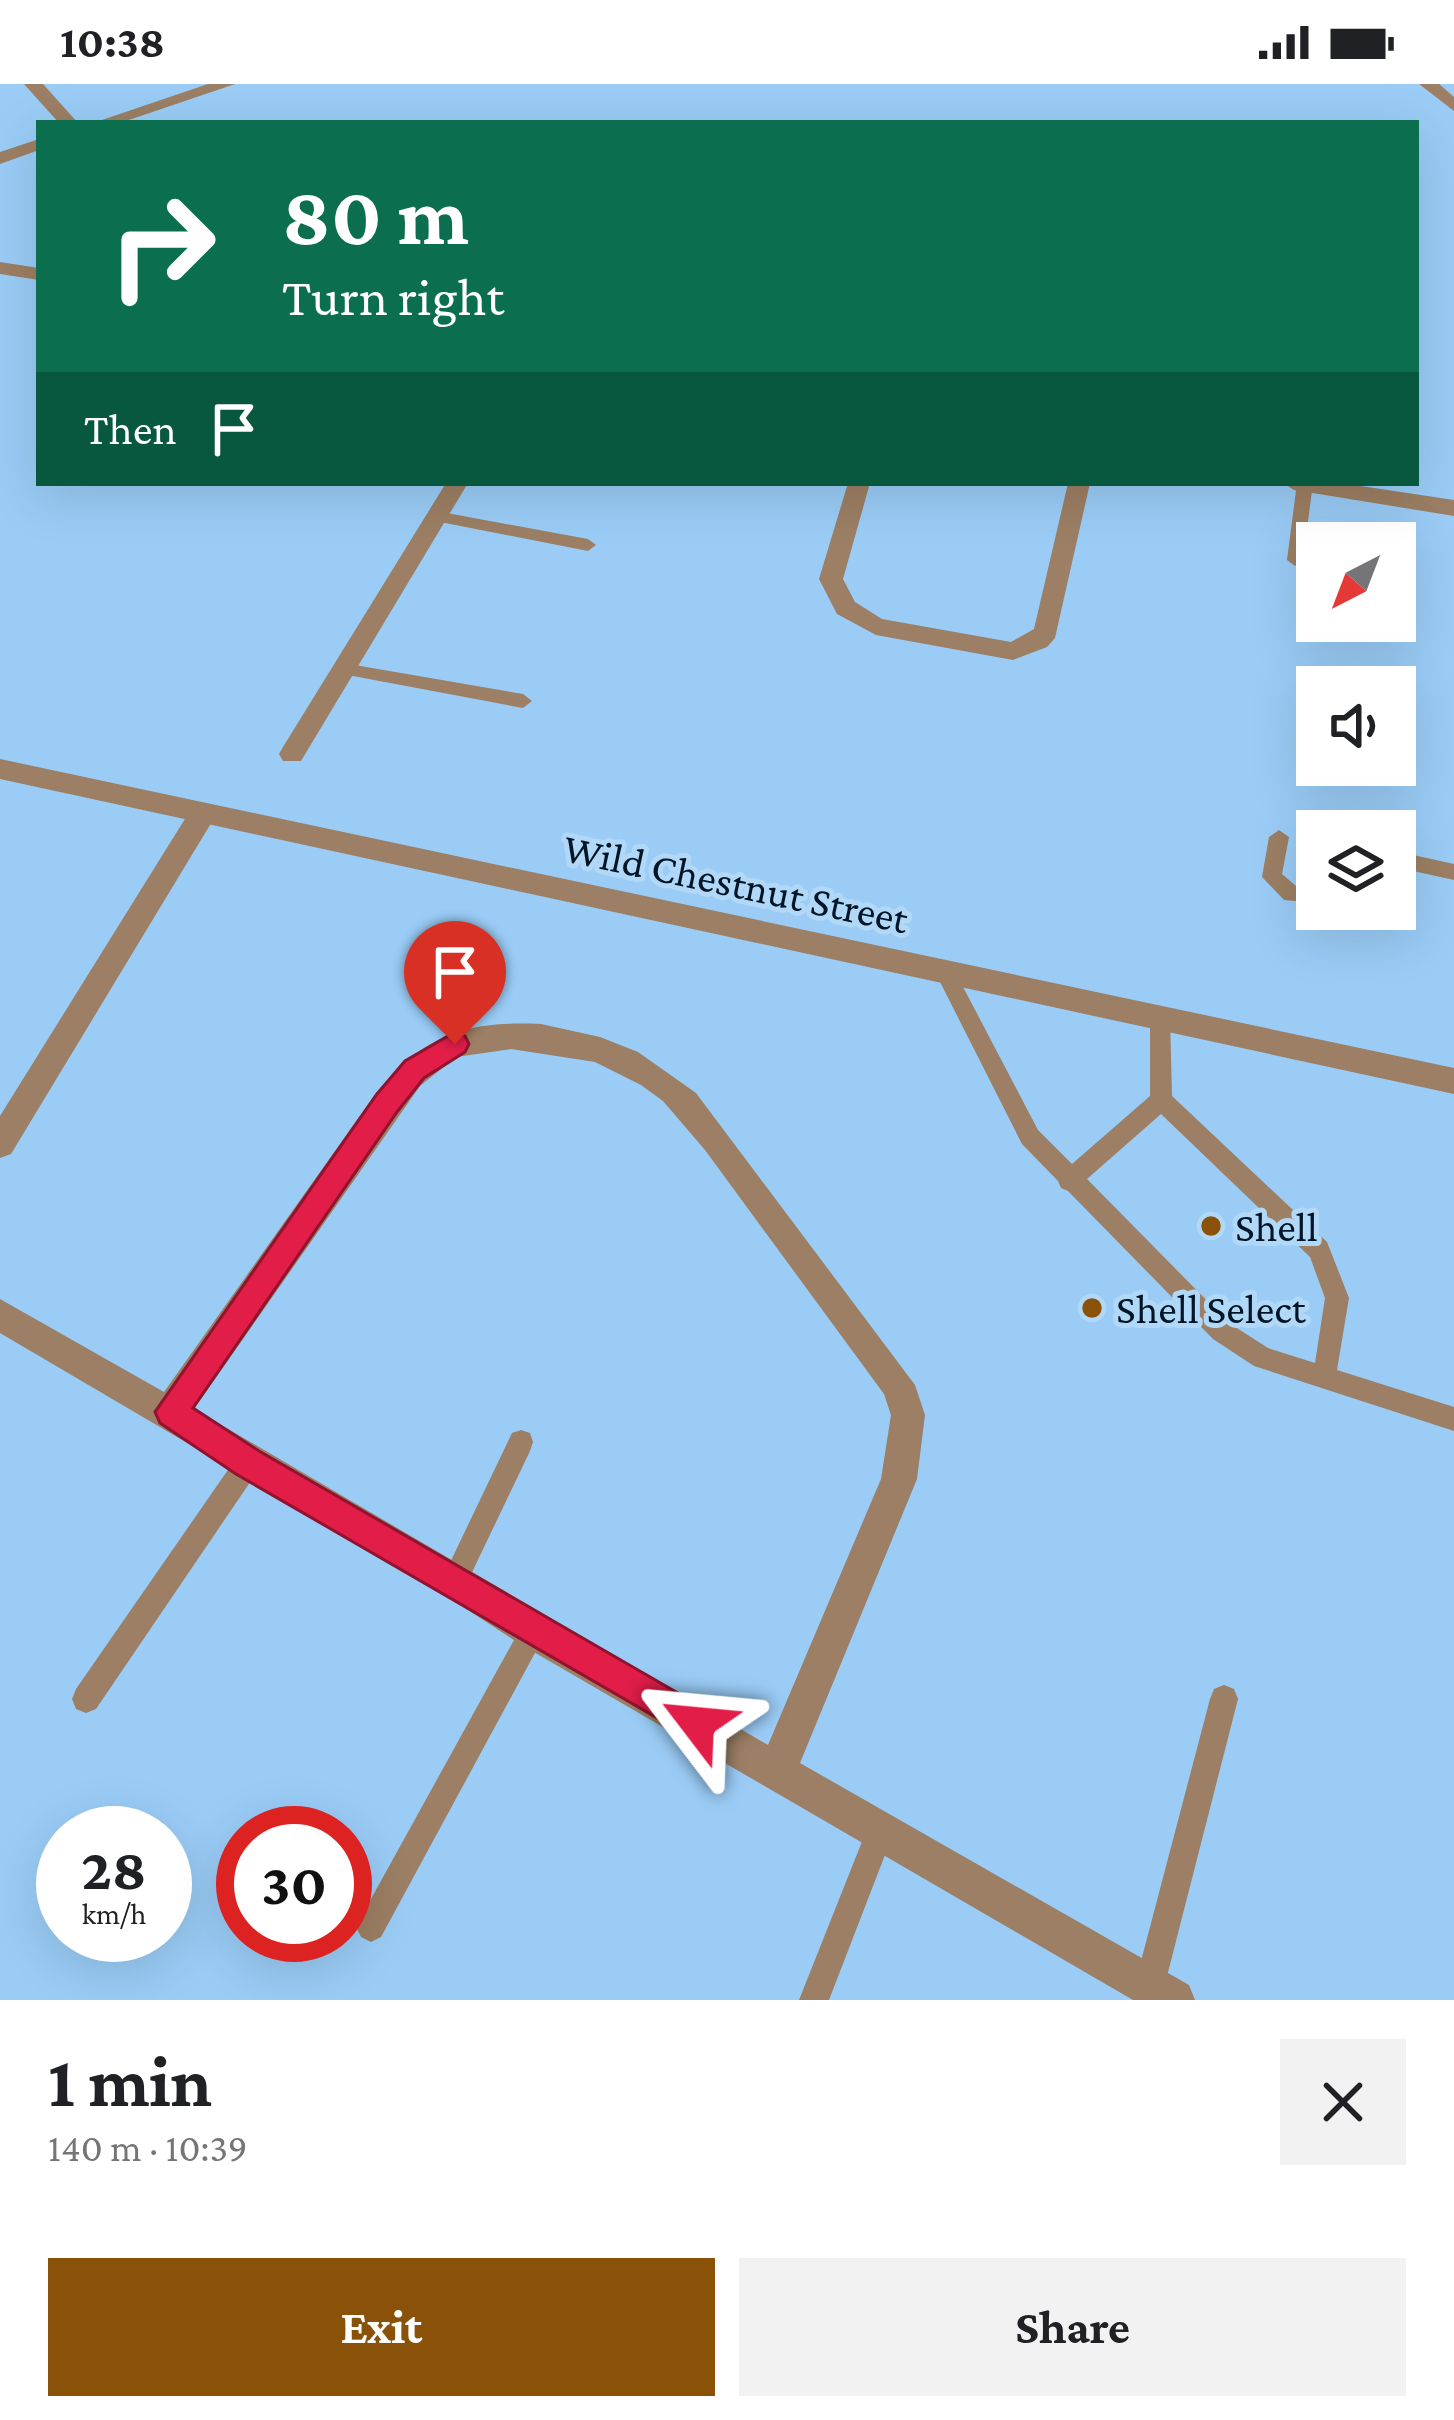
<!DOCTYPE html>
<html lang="en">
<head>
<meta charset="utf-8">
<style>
	:root { --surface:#fff; --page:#f2f2f2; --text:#202124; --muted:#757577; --accent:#8a5208 }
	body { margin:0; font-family:"Crimson Pro",serif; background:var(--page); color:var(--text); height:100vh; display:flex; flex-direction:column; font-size:45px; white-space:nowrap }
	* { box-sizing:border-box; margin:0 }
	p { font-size:39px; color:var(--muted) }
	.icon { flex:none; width:66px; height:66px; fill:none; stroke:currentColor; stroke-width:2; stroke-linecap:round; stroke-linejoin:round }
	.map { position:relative; height:1916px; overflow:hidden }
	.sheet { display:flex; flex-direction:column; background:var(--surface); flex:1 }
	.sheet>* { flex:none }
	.top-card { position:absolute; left:36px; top:36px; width:1383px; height:366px; border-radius:0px; box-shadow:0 12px 48px #0002; background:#0b6e4f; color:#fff; overflow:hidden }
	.needle { width:78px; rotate:222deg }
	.controls { position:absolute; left:1296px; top:438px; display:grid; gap:24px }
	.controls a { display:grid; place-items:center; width:120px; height:120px; border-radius:0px; background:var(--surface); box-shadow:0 12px 48px #0002; font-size:60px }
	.speed { position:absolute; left:36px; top:1722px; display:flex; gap:24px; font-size:60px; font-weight:700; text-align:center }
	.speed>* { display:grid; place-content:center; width:156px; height:156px; border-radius:50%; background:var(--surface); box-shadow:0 12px 48px #0002; line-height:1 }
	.speed small { font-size:30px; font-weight:400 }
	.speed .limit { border:18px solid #d22; background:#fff; color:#111 }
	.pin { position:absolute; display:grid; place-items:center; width:102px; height:102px; color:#fff; margin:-123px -51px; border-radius:50% 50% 50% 0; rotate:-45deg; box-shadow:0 0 12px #0007 }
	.pin .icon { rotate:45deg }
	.me { position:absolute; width:132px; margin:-66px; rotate:299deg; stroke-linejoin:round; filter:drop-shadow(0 0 9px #0008) }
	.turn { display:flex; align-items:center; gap:42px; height:252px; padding:0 48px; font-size:54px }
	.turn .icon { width:156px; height:156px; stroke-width:2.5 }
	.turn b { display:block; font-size:84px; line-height:102px }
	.then { display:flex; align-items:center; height:114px; padding:0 48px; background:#0003; gap:24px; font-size:45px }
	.round { display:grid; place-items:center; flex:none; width:126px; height:126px; border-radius:0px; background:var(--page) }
	.headline { display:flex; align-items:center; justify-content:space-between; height:204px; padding:0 48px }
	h1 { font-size:72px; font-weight:700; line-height:90px }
	.cta { display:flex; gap:24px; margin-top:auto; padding:24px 48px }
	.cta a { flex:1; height:138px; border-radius:0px; background:var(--accent); color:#fff; font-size:48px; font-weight:700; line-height:138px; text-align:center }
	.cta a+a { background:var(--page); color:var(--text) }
	.status { display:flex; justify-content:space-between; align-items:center; height:84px; padding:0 60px; background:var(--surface); direction:ltr }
	.status svg { height:33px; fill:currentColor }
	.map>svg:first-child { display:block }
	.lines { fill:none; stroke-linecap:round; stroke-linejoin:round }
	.service { fill:#9c7f64; fill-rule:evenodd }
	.minor { fill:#9c7f64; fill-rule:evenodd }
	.tertiary { fill:#9c7f64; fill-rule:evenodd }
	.route { fill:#e11d48; stroke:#92132f; stroke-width:3 }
	.poi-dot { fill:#8a5208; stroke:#b2d8f8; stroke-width:4.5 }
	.labels { text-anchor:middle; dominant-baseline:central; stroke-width:10; stroke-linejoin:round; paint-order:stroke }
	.street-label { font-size:42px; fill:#001628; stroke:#b2d8f8 }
	.poi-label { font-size:42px; fill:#001628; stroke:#b2d8f8; text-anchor:start }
</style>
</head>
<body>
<div class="status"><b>10:38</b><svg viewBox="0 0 49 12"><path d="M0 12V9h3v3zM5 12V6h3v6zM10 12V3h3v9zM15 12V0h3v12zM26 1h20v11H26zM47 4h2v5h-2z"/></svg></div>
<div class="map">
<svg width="1454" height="1916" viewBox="0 0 1454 1916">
	<rect width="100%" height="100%" fill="#9accf6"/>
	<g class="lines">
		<g class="service">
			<polygon points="1297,399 1313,399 1303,476 1295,482 1287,476"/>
			<polygon points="436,427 588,455 596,461 588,467 430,436 428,432"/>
			<polygon points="343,579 523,610 532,617 523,624 337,589 334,585"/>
			<polygon points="1279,746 1289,753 1282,790 1296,802 1317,803 1317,819 1284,816 1262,793 1269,753"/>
			<polygon points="1395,767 1454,780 1454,796 1395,783"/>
			<path d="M944 878 951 880 1038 1046 1072 1080 1150 1012V933L1153 927H1167L1170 933 1172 1012 1327 1158 1349 1214 1337 1286 1454 1323V1347L1254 1282 1213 1255 1068 1107 1061 1104 1058 1097 1022 1060 934 886 937 880ZM1161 1030 1310 1173 1325 1214 1315 1279 1268 1264 1229 1239 1087 1095Z"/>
			<polygon points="521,1346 530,1349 533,1358 530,1367 464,1505 455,1509 446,1505 442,1496 446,1487 512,1349"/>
			<polygon points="248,1367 257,1370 260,1379 257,1388 96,1625 86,1629 76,1625 72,1615 76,1605 239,1370"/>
			<polygon points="533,1534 542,1538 546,1547 542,1556 381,1853 371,1858 361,1853 356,1843 361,1833 524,1538"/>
			<polygon points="1224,1601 1234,1605 1238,1615 1165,1900 1160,1910 1150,1915 1140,1910 1135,1900 1210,1615 1214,1605"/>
			<polygon points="881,1731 891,1735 895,1745 829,1916 799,1916 871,1735"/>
		</g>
		<g class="minor">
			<polygon points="24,0 43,0 78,39 59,39"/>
			<polygon points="0,178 39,184 39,196 0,190"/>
			<polygon points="446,399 468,399 301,677 283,677 279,670 283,663"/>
			<polygon points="848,399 870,399 843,495 855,518 882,535 1011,558 1034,545 1068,399 1090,399 1055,554 1047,563 1013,576 876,551 837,530 819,495"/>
			<polygon points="1283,399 1341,399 1454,416 1454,432 1294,406"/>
			<polygon points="203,719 213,722 216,729 213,736 11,1070 0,1074 0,1032 193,722"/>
			<path d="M541 940 600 953 638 968 696 1009 915 1301 925 1331 917 1395 800 1679 1189 1901 1195 1916H1133L520 1560 442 1509 0 1249V1215L164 1308 376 1009C426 950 464 937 541 940ZM511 965 595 978 641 1001 663 1017 705 1066 884 1310 891 1331 881 1395 768 1661 194 1325 420 1002 456 973Z"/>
		</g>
		<g class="tertiary">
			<polygon points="208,0 235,0 120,39 93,39"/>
			<polygon points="1419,0 1439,0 1454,13 1454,27"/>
			<polygon points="39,55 39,66 0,80 0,68"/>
			<polygon points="0,675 1454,984 1454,1010 0,695"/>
		</g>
	</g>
	<polygon class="route" points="455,948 465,952 469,960 465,968 424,994 397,1028 193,1324 259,1367 709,1627 714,1639 709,1652 697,1657 236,1390 160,1339 155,1328 377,1010 405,977"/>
	<g class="poi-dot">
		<circle cx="1211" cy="1142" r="12"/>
		<circle cx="1092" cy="1224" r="12"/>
	</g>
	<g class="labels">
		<g class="street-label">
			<text transform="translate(736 799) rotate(12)">Wild Chestnut Street</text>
		</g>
		<g class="poi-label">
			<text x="1235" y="1142">Shell</text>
			<text x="1116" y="1224">Shell Select</text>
		</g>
	</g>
</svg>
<div class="controls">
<a><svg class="needle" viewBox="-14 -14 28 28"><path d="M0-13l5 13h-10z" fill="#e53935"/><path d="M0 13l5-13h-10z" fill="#757577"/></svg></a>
<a><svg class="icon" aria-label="sound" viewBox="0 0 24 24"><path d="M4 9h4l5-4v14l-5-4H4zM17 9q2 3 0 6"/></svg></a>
<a><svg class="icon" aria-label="layers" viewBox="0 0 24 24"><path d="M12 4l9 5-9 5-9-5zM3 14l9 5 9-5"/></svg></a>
</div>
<div class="speed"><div>28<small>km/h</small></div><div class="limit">30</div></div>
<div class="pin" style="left:455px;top:960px;background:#d93025"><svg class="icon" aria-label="arrive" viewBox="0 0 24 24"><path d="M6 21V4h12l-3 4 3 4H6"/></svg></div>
<svg class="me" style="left:697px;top:1639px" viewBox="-20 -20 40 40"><path d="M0-17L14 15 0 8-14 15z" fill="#e11d48" stroke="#fff" stroke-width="4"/></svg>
<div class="top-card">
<div class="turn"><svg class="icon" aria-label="right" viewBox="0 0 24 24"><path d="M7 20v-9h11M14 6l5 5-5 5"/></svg><div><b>80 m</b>Turn right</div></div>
<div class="then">Then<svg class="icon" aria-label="arrive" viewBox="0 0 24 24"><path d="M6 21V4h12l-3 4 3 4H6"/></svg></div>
</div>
</div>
<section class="sheet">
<div class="headline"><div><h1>1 min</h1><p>140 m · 10:39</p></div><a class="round"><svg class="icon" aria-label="close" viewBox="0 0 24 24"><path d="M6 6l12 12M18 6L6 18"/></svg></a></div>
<div class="cta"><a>Exit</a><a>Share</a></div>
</section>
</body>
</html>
